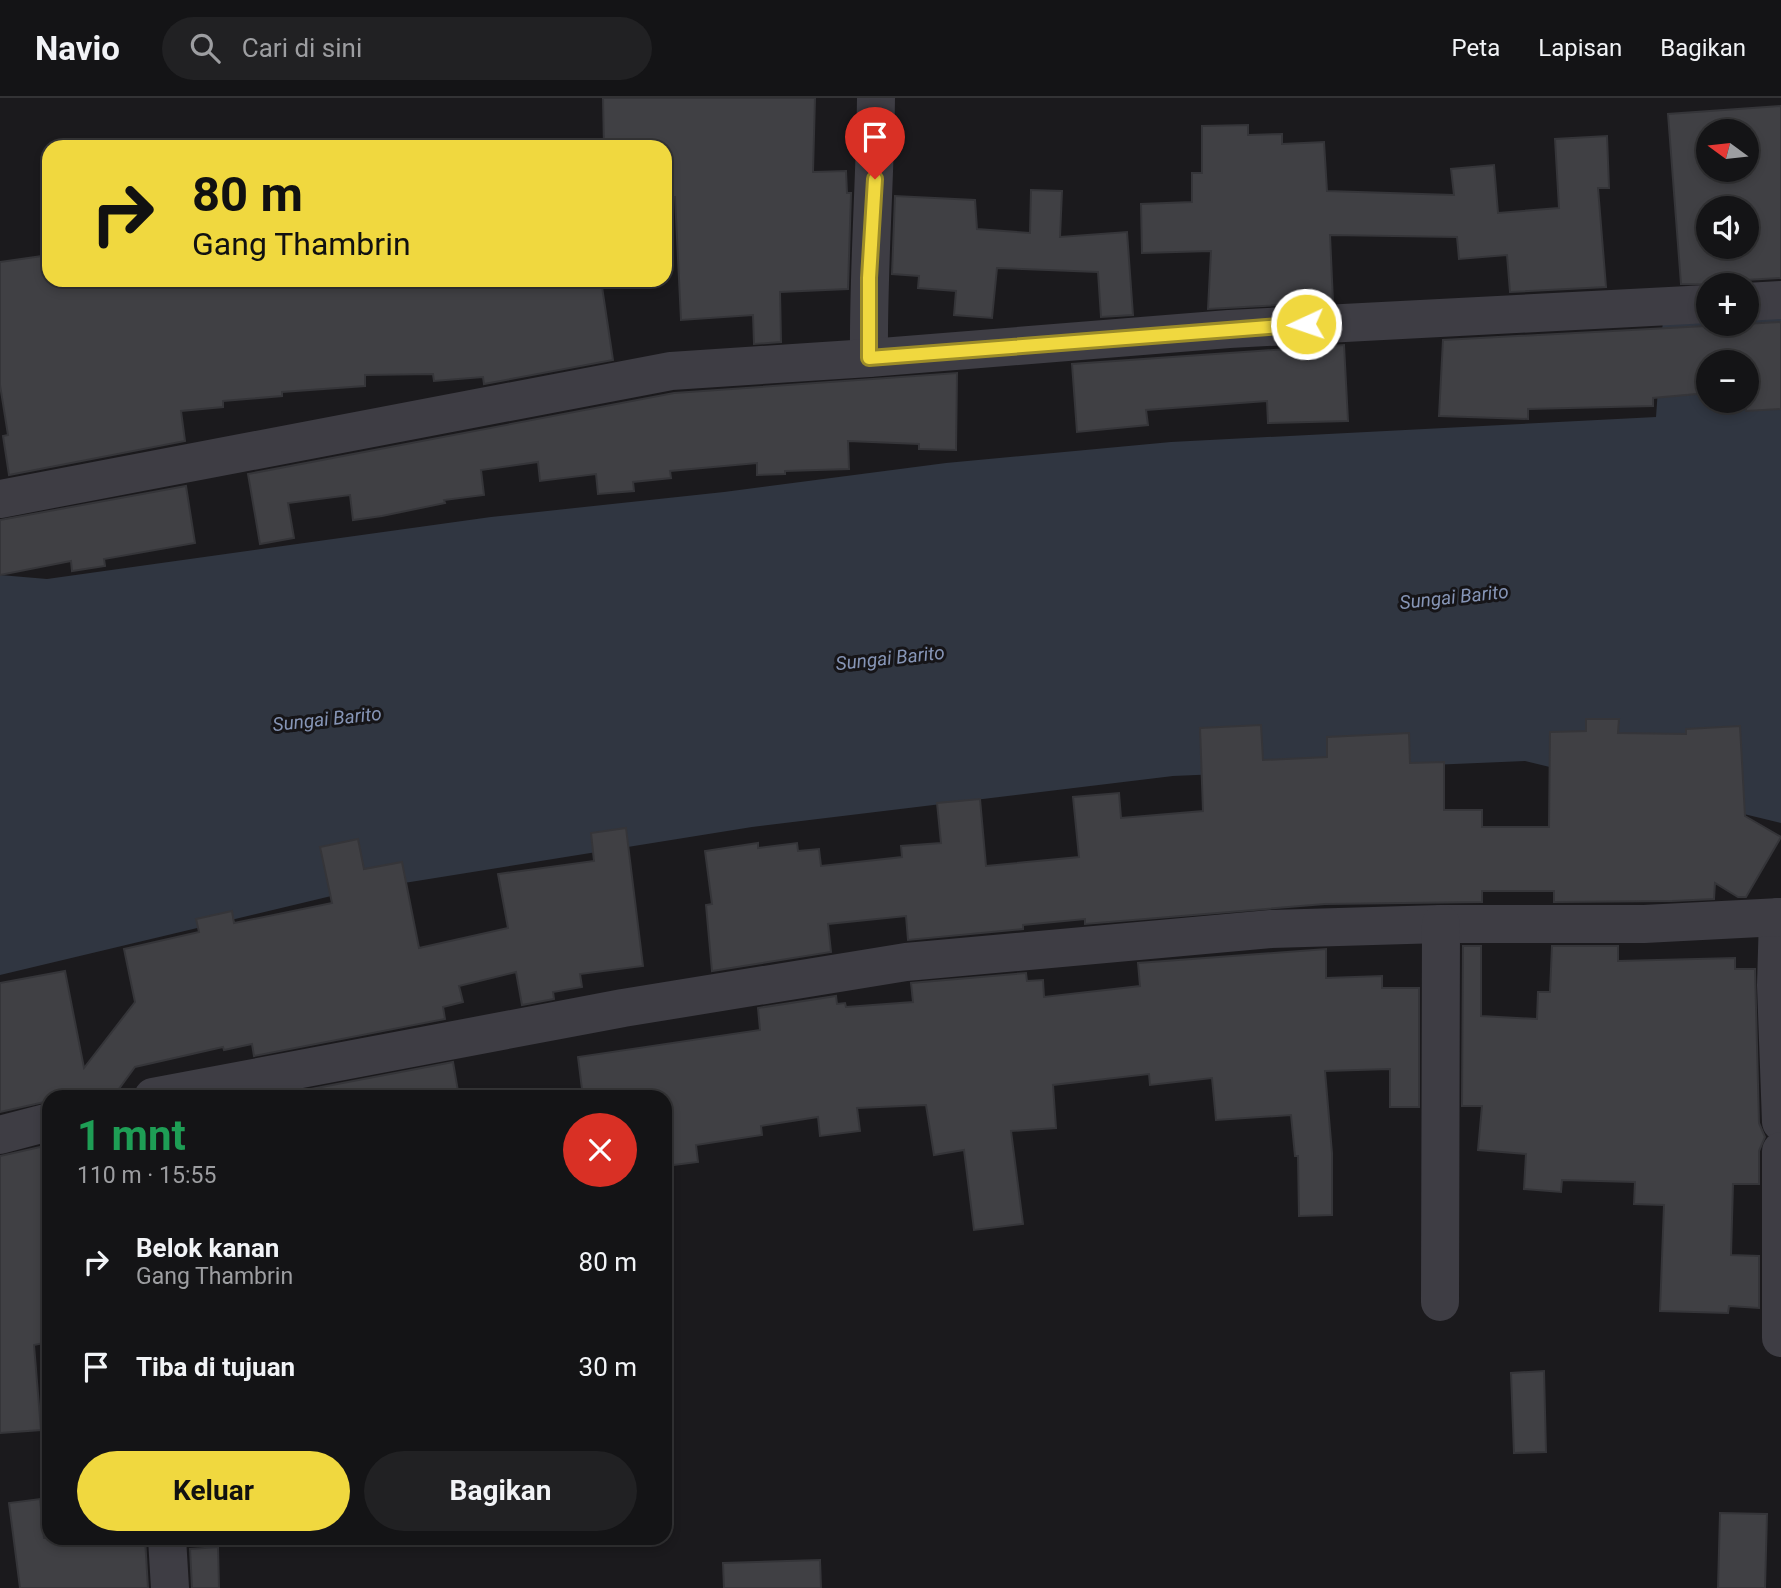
<!DOCTYPE html>
<html lang="id">
<head>
<meta charset="utf-8">
<style>
	:root { --surface:#141416; --page:#212123; --text:#f1f3f6; --muted:#9d9ea1; --line:#333335; --accent:#f0d83f }
	body { margin:0; font-family:Roboto,sans-serif; background:var(--page); color:var(--text); height:100vh; display:flex; flex-direction:column; font-size:26px; white-space:nowrap }
	* { box-sizing:border-box; margin:0 }
	p { font-size:23px; color:var(--muted) }
	.icon { flex:none; width:38px; height:38px; fill:none; stroke:currentColor; stroke-width:2; stroke-linecap:round; stroke-linejoin:round }
	.map { position:relative; flex:1; overflow:hidden }
	.side { position:absolute; left:42px; top:992px; width:630px; height:455px; display:flex; flex-direction:column; background:var(--surface); border-radius:21px; box-shadow:0 4px 10px #0003,0 0 0 2px var(--line) }
	.side>* { flex:none }
	.guide { position:absolute; left:42px; top:42px; width:630px; height:147px; border-radius:21px; box-shadow:0 4px 10px #0003,0 0 0 2px var(--line); background:#f0d83f; color:#111; overflow:hidden }
	.needle { width:46px; rotate:285deg }
	.fabs { position:absolute; left:1696px; top:21px; display:grid; gap:14px }
	.fabs a { display:grid; place-items:center; width:63px; height:63px; border-radius:50%; background:var(--surface); box-shadow:0 4px 10px #0003,0 0 0 2px var(--line); font-size:35px }
	.pin { position:absolute; display:grid; place-items:center; width:60px; height:60px; color:#fff; margin:-72px -30px; border-radius:50% 50% 50% 0; rotate:-45deg; box-shadow:0 0 7px #0007 }
	.pin .icon { rotate:45deg }
	.me { position:absolute; width:77px; margin:-38px; rotate:267deg; stroke-linejoin:round; filter:drop-shadow(0 0 5px #0008) }
	.turn { display:flex; align-items:center; gap:24px; height:147px; padding:0 35px; font-size:32px }
	.turn .icon { width:91px; height:91px; stroke-width:2.5 }
	.turn b { display:block; font-size:49px; line-height:60px }
	.round { display:grid; place-items:center; flex:none; width:74px; height:74px; border-radius:37px; background:var(--page) }
	.headline { display:flex; align-items:center; justify-content:space-between; height:119px; padding:0 35px }
	h1 { font-size:42px; font-weight:700; line-height:52px; color:#1e9e55 }
	.button { display:flex; gap:14px; margin-top:auto; padding:14px 35px }
	.button a { flex:1; height:80px; border-radius:42px; background:var(--accent); color:#111; font-size:28px; font-weight:700; line-height:80px; text-align:center }
	.button a+a { background:var(--page); color:var(--text) }
	ul { padding:0; list-style:none }
	li { display:flex; align-items:center; gap:21px; height:105px; padding:0 35px }
	li div { flex:1 }
	li b { display:block; font-size:26px }
	li em { font-style:normal }
	header { display:flex; align-items:center; gap:42px; box-sizing:border-box; height:98px; padding:0 35px; background:var(--surface); border-bottom:2px solid var(--line) }
	header strong { font-size:33px }
	nav { display:flex; gap:38px; margin-inline-start:auto; font-size:24px }
	.search { width:490px; height:63px; background:var(--page); display:flex; align-items:center; gap:18px; box-sizing:border-box; padding:0 24px; border-radius:38px; color:var(--muted); font-size:26px }
	.map>svg:first-child { display:block }
	.water { fill:#303641; fill-rule:evenodd }
	.building { fill:#404044; stroke:#353539; stroke-width:2; fill-rule:evenodd }
	.lines { fill:none; stroke-linecap:round; stroke-linejoin:round }
	.minor { stroke:#3e3d44; stroke-width:38 }
	.route-casing { stroke:#9c8c29; stroke-width:18 }
	.route { stroke:#f0d83f; stroke-width:12 }
	.labels { text-anchor:middle; dominant-baseline:central; stroke-width:6; stroke-linejoin:round; paint-order:stroke }
	.water-label { font-size:19px; font-style:italic; fill:#8695b6; stroke:#161518 }
</style>
</head>
<body>
<header>
<strong>Navio</strong>
<div class="search"><svg class="icon" aria-label="search" viewBox="0 0 24 24"><circle cx="10" cy="10" r="6"/><path d="M15 15l6 6"/></svg>Cari di sini</div>
<nav><a>Peta</a><a>Lapisan</a><a>Bagikan</a></nav>
</header>
<div class="map">
<svg width="1781" height="1490" viewBox="0 0 1781 1490">
	<rect width="100%" height="100%" fill="#1b1a1d"/>
	<path class="water" d="M1781 212V725L1525 663 1173 678 752 729 348 794 0 877V477L47 481 491 419 724 394 946 365 1171 344 1656 319 1663 221 1708 217V226H1746L1747 214ZM1708 264H1746V303H1708Z"/>
	<g class="building">
		<polygon points="603,0 815,0 813,74 846,73 847,95 851,95 848,191 780,194 781,244 754,246 753,217 681,222 675,99 665,99 665,49 604,49"/>
		<path d="M1781 8V180L1745 182 1732 187 1681 186 1668 16ZM1708 33H1746V72H1708ZM1708 110H1746V149H1708Z"/>
		<polygon points="1248,27 1248,37 1282,36 1282,46 1324,44 1327,93 1454,97 1451,71 1494,67 1498,115 1559,110 1555,41 1607,38 1609,90 1598,90 1606,189 1510,194 1507,157 1459,161 1457,139 1330,137 1333,204 1208,211 1211,153 1142,155 1141,106 1192,104 1192,75 1202,75 1202,28"/>
		<polygon points="1031,92 1062,93 1060,139 1127,134 1133,217 1101,219 1098,174 997,170 992,220 954,217 956,193 918,190 919,178 892,176 895,98 975,102 977,131 1030,135"/>
		<polygon points="49,157 49,182 278,182 279,187 327,182 601,182 613,262 484,286 483,279 434,283 433,276 365,277 365,288 282,294 282,298 223,303 223,309 181,313 185,343 9,377 3,338 8,337 0,287 0,164"/>
		<polygon points="1781,224 1781,311 1746,313 1746,264 1708,264 1708,295 1653,300 1653,308 1528,311 1528,321 1439,318 1443,242"/>
		<polygon points="1344,247 1348,323 1268,325 1267,303 1146,312 1148,327 1077,334 1072,266"/>
		<polygon points="957,275 956,352 919,351 919,346 848,343 849,371 785,373 785,376 757,377 757,365 670,373 671,380 633,384 634,393 598,396 596,376 540,383 538,364 481,372 484,397 444,402 445,405 382,418 353,422 350,397 288,405 294,440 260,446 248,376 674,295"/>
		<polygon points="186,388 195,445 104,461 105,468 72,473 71,463 0,477 0,422"/>
		<polygon points="1586,621 1619,621 1618,635 1686,636 1686,631 1740,628 1745,718 1781,739 1746,799 1738,799 1715,785 1714,801 1672,803 1554,804 1554,793 1482,793 1482,804 1325,806 1085,826 1085,821 1023,827 1023,831 908,842 906,818 828,826 831,854 712,873 706,807 712,806 705,753 758,745 758,750 797,745 798,753 819,751 821,768 902,759 901,748 941,745 937,705 980,701 986,768 1079,759 1073,699 1119,695 1121,720 1203,713 1200,630 1261,627 1263,662 1327,659 1327,639 1409,635 1410,665 1444,664 1444,712 1482,712 1482,729 1549,729 1550,634 1586,633"/>
		<polygon points="626,730 643,868 580,876 582,889 553,894 554,901 522,907 516,874 459,888 463,904 443,909 445,921 254,958 252,946 224,952 223,949 135,969 118,992 89,999 49,999 49,1003 0,1014 0,885 65,873 84,970 135,904 124,851 199,834 196,821 232,813 234,825 332,805 320,749 358,741 364,771 402,764 419,850 508,830 498,776 594,763 591,735"/>
		<polygon points="1463,848 1481,848 1481,918 1537,921 1538,894 1550,894 1552,848 1618,848 1618,863 1735,860 1735,871 1755,871 1759,1025 1765,1039 1759,1053 1759,1086 1733,1086 1731,1157 1759,1158 1759,1210 1729,1208 1728,1215 1660,1213 1664,1107 1634,1106 1635,1084 1562,1082 1561,1094 1524,1091 1526,1056 1478,1052 1482,1008 1462,1008"/>
		<polygon points="1326,851 1326,880 1382,878 1382,890 1419,890 1419,1009 1390,1009 1390,971 1325,973 1332,1055 1332,1117 1299,1118 1298,1058 1295,1058 1291,1017 1216,1022 1212,980 1150,987 1149,976 1053,987 1056,1030 1011,1033 1023,1126 974,1132 964,1052 934,1057 926,1007 857,1010 860,1033 820,1038 818,1019 761,1028 762,1037 696,1047 698,1064 665,1068 665,999 583,999 578,959 760,932 758,910 836,898 837,906 845,905 846,909 913,904 911,885 1026,875 1027,883 1043,882 1044,899 1140,888 1138,865"/>
		<polygon points="453,964 459,999 269,999"/>
		<polygon points="49,1047 49,1244 34,1247 41,1332 0,1335 0,1058"/>
		<polygon points="1544,1273 1546,1354 1514,1355 1511,1275"/>
		<polygon points="40,1401 44,1440 145,1440 148,1490 20,1490 9,1405"/>
		<polygon points="1720,1415 1767,1416 1765,1490 1718,1490"/>
		<polygon points="218,1449 219,1490 192,1490 190,1451"/>
		<polygon points="820,1462 821,1490 724,1490 723,1465"/>
	</g>
	<g class="lines">
		<g class="minor">
			<polyline points="1746,204 1781,202"/>
			<path d="M869 260C868 173 875 87 876 0"/>
			<polyline points="0,401 671,273 869,260 1229,231 1708,206"/>
			<polyline points="1778,819 1776,887 1781,1024"/>
			<polyline points="153,999 623,910 906,864 1271,831 1441,826 1644,826 1781,819"/>
			<polyline points="0,1037 49,1024"/>
			<polyline points="1781,1053 1781,1240"/>
			<polyline points="1440,1204 1441,826"/>
			<polyline points="167,1440 170,1490"/>
		</g>
	</g>
	<g class="lines">
		<defs>
			<polyline id="route" points="875,81 869,180 869,260 1306,226"/>
		</defs>
		<use href="#route" class="route-casing"/>
		<use href="#route" class="route"/>
	</g>
	<g class="labels">
		<g class="water-label">
			<text transform="translate(1454 499) rotate(-6)">Sungai Barito</text>
			<text transform="translate(890 560) rotate(-6)">Sungai Barito</text>
			<text transform="translate(327 621) rotate(-6)">Sungai Barito</text>
		</g>
	</g>
</svg>
<div class="fabs">
<a><svg class="needle" viewBox="-14 -14 28 28"><path d="M0-13l5 13h-10z" fill="#e53935"/><path d="M0 13l5-13h-10z" fill="#9d9ea1"/></svg></a>
<a><svg class="icon" aria-label="sound" viewBox="0 0 24 24"><path d="M4 9h4l5-4v14l-5-4H4zM17 9q2 3 0 6"/></svg></a>
<a>+</a>
<a>−</a>
</div>
<div class="pin" style="left:875px;top:81px;background:#d93025"><svg class="icon" aria-label="arrive" viewBox="0 0 24 24"><path d="M6 21V4h12l-3 4 3 4H6"/></svg></div>
<svg class="me" style="left:1306px;top:226px" viewBox="-20 -20 40 40"><circle r="17" fill="#f0d83f" stroke="#fff" stroke-width="3"/><path d="M0-11L8 9 0 5-8 9z" fill="#fff"/></svg>
<div class="guide">
<div class="turn"><svg class="icon" aria-label="right" viewBox="0 0 24 24"><path d="M7 20v-9h11M14 6l5 5-5 5"/></svg><div><b>80 m</b>Gang Thambrin</div></div>
</div>
<section class="side">
<div class="headline"><div><h1>1 mnt</h1><p>110 m · 15:55</p></div><a class="round" style="background:#d93025;color:#fff"><svg class="icon" aria-label="close" viewBox="0 0 24 24"><path d="M6 6l12 12M18 6L6 18"/></svg></a></div>
<ul>
<li><svg class="icon" aria-label="right" viewBox="0 0 24 24"><path d="M7 20v-9h11M14 6l5 5-5 5"/></svg><div><b>Belok kanan</b><p>Gang Thambrin</p></div><em>80 m</em></li>
<li><svg class="icon" aria-label="arrive" viewBox="0 0 24 24"><path d="M6 21V4h12l-3 4 3 4H6"/></svg><div><b>Tiba di tujuan</b></div><em>30 m</em></li>
</ul>
<div class="button"><a>Keluar</a><a>Bagikan</a></div>
</section>
</div>
</body>
</html>
